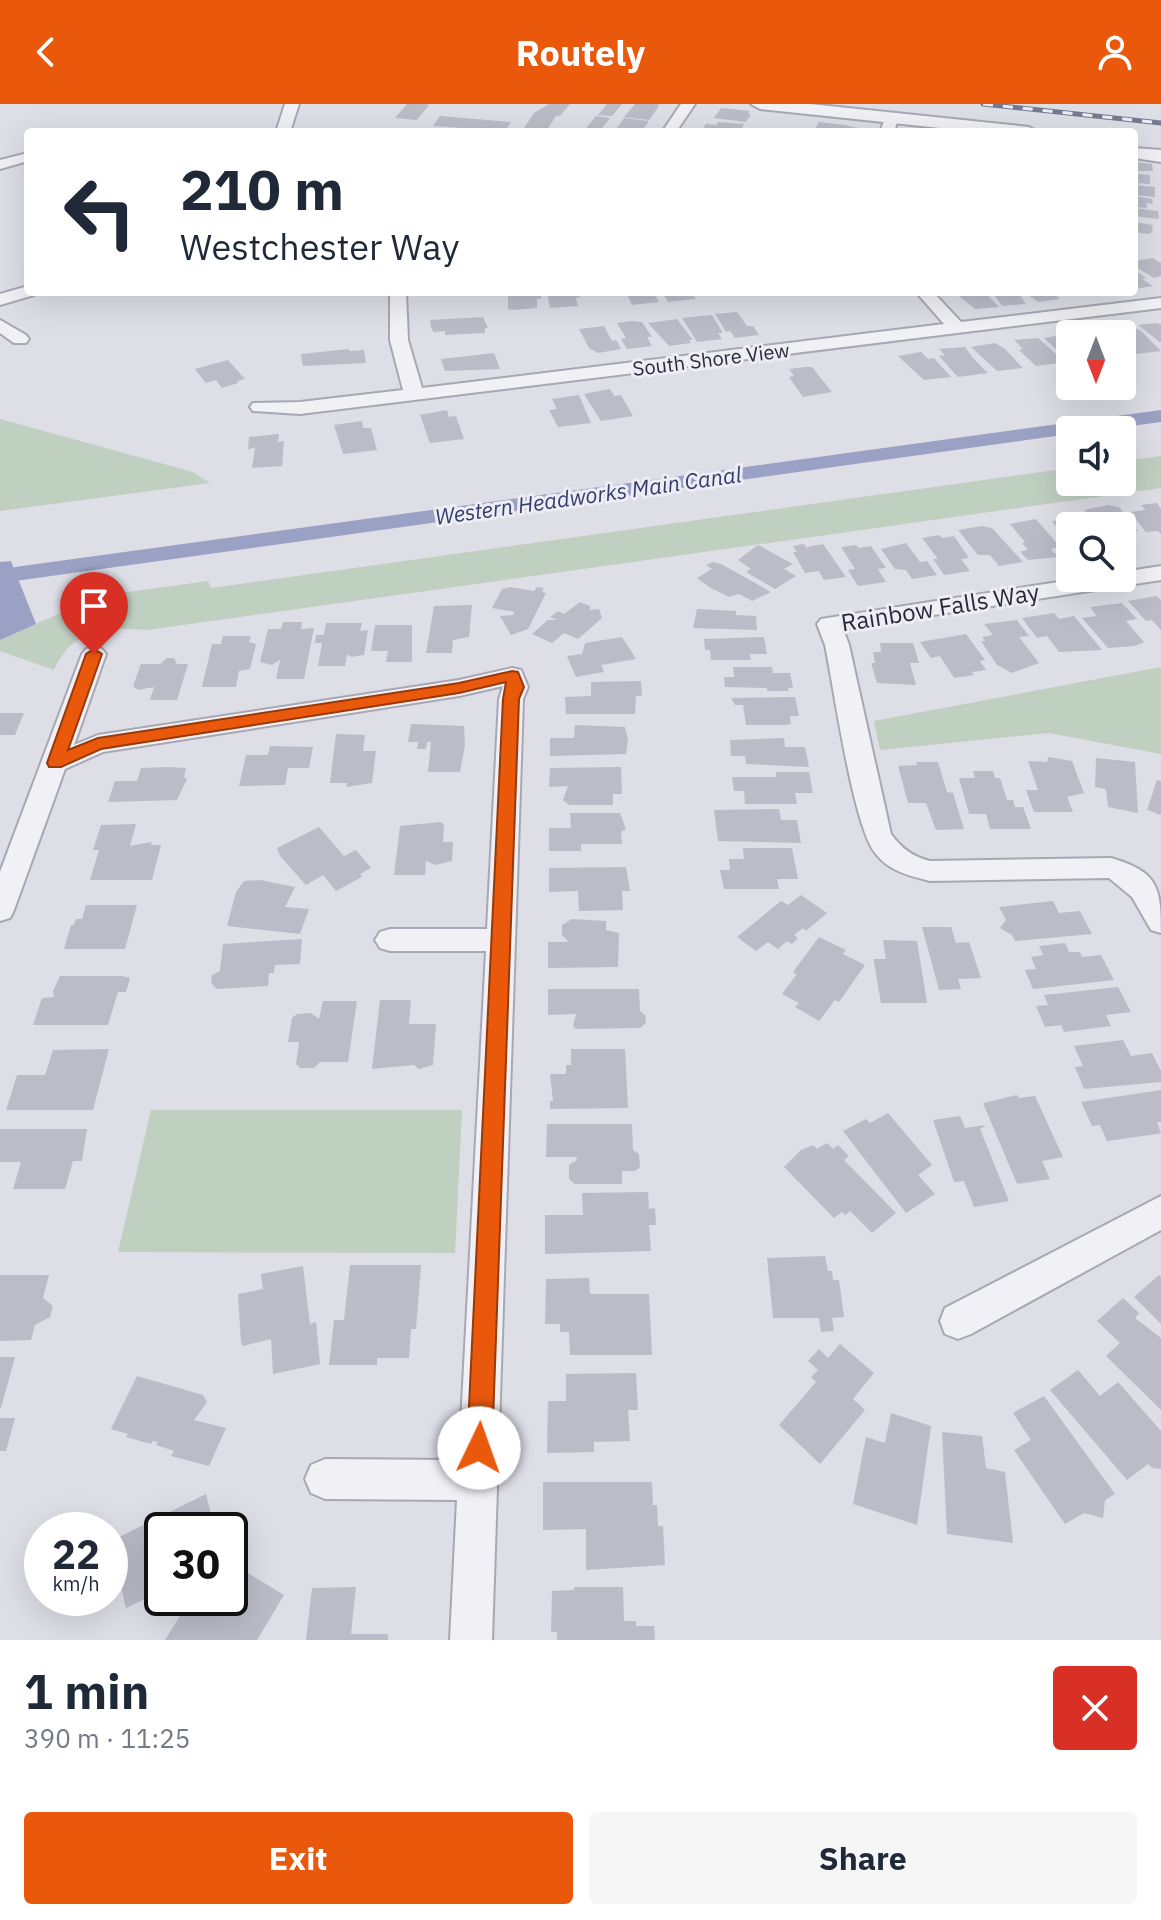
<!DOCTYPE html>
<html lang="en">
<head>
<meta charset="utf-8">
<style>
	:root { --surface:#fff; --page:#f6f6f7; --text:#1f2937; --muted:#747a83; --accent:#ea580c }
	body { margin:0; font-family:"IBM Plex Sans",sans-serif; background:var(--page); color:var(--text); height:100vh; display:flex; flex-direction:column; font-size:30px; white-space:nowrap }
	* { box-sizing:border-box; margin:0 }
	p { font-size:26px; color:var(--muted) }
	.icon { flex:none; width:44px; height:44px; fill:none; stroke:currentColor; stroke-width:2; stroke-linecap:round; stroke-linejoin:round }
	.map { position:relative; height:1536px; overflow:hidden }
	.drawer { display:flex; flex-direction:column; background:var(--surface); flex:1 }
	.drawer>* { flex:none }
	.top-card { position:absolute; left:24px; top:24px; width:1114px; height:168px; border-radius:8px; box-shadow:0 8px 32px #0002; background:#fff; color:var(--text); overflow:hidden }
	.needle { width:52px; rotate:180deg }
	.tools { position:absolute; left:1056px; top:216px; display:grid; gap:16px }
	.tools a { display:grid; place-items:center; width:80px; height:80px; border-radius:8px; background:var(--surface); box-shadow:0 8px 32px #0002; font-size:40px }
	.speed { position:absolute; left:24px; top:1408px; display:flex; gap:16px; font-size:40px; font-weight:700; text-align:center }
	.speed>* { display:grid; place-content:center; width:104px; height:104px; border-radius:50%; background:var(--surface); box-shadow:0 8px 32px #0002; line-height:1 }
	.speed small { font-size:20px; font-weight:400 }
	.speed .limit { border:4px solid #111; border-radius:12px; background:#fff; color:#111 }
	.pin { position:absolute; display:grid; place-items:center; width:68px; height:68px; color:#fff; margin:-82px -34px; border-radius:50% 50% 50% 0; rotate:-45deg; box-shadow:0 0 8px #0007 }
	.pin .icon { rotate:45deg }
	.me { position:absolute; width:88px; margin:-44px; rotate:3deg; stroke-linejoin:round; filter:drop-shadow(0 0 6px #0008) }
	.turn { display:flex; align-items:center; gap:28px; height:168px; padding:0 24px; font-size:36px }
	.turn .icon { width:104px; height:104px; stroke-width:2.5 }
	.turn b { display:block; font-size:56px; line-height:68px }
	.round { display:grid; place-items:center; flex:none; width:84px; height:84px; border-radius:8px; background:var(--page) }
	.overview { display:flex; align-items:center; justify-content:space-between; height:136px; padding:0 24px }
	h1 { font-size:48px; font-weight:800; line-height:60px }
	.button { display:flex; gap:16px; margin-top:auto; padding:16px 24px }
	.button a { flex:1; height:92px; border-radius:8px; background:var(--accent); color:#fff; font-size:32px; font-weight:800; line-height:92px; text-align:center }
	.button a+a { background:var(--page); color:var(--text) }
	header { display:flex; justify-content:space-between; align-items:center; height:104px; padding:0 24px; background:var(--accent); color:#fff; font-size:36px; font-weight:800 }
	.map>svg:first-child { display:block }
	.green { fill:#bfcfc0 }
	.water { fill:#9aa1c4 }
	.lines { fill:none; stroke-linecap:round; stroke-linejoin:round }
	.canal { fill:#9aa1c4; fill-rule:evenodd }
	.building { fill:#bbbcc8 }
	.minor-casing { stroke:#a7a8b3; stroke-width:4 }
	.tertiary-casing { stroke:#a7a8b3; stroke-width:4 }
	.minor { fill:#f0f0f5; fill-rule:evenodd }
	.tertiary { fill:#f0f0f5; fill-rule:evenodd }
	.rail-casing { stroke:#78798f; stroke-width:5 }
	.rail { stroke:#ededf4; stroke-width:3; stroke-dasharray:10; stroke-linecap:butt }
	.route { fill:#ea580c; stroke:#983908; stroke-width:2 }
	.labels { text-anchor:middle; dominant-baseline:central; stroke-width:6; stroke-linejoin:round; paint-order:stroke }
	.far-street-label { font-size:20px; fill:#28293c; stroke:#ededf4 }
	.far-water-label { font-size:22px; font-style:italic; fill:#353c6d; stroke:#ededf4 }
	.street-label { font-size:24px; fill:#28293c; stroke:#ededf4 }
</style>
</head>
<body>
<header><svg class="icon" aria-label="back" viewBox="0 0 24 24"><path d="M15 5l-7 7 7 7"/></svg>Routely<svg class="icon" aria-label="person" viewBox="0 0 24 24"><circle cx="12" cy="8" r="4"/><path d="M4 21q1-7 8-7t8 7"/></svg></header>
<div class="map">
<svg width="1161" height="1536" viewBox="0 0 1161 1536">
	<rect width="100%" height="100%" fill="#dddee6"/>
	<g class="green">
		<polygon points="0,315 193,368 210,379 0,407"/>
		<path d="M1161 352V384L147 526C105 523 73 524 54 566L0 547V536L99 492 208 477 211 484 1070 364V378H1122V357Z"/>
		<polygon points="1161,563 1161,650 1049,629 880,646 874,617"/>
		<polygon points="151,1006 462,1006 455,1149 118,1148"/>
	</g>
	<polygon class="water" points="11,457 36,520 0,536 0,458"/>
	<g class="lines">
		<polygon class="canal" points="1161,306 1161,318 1102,326 1070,326 1070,330 15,477 4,470 15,463"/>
	</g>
	<g class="building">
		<polygon points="407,0 426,0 429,1 417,16 395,14"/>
		<polygon points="549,0 570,0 560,12 556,12 547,26 524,24 534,9"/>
		<polygon points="607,0 622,0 612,12 598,11"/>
		<polygon points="635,0 658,0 659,2 649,16 624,13"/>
		<polygon points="721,4 750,7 748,10 751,10 746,18 714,14"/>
		<polygon points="440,12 511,18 505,27 433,22"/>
		<polygon points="596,12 610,14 599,28 583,28"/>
		<polygon points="624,14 649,17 641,28 614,28"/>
		<polygon points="718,18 744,20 740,28 702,26 706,20 716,21"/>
		<polygon points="819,18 845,21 858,24 857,28 814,27"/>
		<polygon points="1134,58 1152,60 1153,67 1134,67"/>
		<polygon points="1134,70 1150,71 1150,80 1134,79"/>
		<polygon points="1134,81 1155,83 1155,93 1134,91"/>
		<polygon points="1134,92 1152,95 1153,100 1146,99 1147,104 1134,103"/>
		<polygon points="1134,104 1158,107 1159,115 1134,112"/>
		<polygon points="1134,118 1153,121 1152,128 1149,130 1134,128"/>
		<polygon points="1153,154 1161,159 1161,172 1154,174 1134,162 1134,157"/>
		<polygon points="1134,166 1146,174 1142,175 1153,182 1134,185"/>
		<polygon points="508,188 541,188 541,195 537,195 537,204 513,206 508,205"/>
		<polygon points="547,188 579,188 580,193 576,194 578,202 550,204"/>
		<polygon points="626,188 653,188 659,198 632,201"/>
		<polygon points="662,188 691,188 696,195 668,198"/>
		<polygon points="954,188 985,188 999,203 975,205"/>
		<polygon points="992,188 1018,188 1026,200 1002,202"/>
		<polygon points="1024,188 1052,188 1060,195 1038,198"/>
		<polygon points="737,208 747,222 753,222 759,231 735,234 730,227 726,228 715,210"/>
		<polygon points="712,211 723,229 718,229 722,235 697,238 682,214"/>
		<polygon points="483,213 488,224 485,224 485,229 445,231 445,227 434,228 431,224 430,216"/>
		<polygon points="677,215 693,236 689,236 691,239 669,242 648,219"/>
		<polygon points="632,217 642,218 652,233 647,233 652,242 627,245 621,235 626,234 617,219"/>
		<polygon points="1156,219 1161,220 1161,239 1138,221"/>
		<polygon points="604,222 612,237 616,236 621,245 598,249 589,244 579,225"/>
		<polygon points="1130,222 1140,226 1161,247 1136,250 1122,237 1122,230 1114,230 1109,226"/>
		<polygon points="1067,230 1070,233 1070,259 1044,234"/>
		<polygon points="1038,234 1065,258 1036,262 1019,246 1023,245 1014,236"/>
		<polygon points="995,239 1004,244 1023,264 997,267 971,243"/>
		<polygon points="965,243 973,254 988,269 958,273 939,252 945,251 939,245"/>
		<polygon points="349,245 350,247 364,246 366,259 303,262 301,250"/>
		<polygon points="921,248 928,255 934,254 951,273 924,276 898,252"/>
		<polygon points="494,249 500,265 445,267 441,255"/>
		<polygon points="228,256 245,275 237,277 238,279 222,284 216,276 206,279 195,265"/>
		<polygon points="805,263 812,263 832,288 803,293 789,273 794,272 789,265"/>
		<polygon points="610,285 614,292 621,291 633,312 601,317 584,290"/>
		<polygon points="579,291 591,319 558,323 549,306 557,305 552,295"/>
		<polygon points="447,306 449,313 456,312 464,335 430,339 420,311"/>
		<polygon points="362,317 363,324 371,324 377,346 343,350 334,321"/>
		<polygon points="279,330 278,338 284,337 282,362 252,364 255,344 248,345 249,333"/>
		<polygon points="1157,399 1161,405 1161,430 1158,427 1146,428 1130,408 1145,406 1141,401"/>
		<polygon points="1108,401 1119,403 1138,427 1127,428 1137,441 1122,443 1122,422 1096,422 1084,406"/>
		<polygon points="1080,414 1086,422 1070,422 1070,442 1052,417"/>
		<polygon points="1036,415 1060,443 1051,445 1058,453 1028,456 1022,450 1021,447 1028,446 1022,439 1025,438 1010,420"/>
		<polygon points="982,422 992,424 1023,458 999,462 990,451 978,451 958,426"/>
		<polygon points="939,431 942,434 954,432 969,454 961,455 970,467 944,471 933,455 938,455 922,434"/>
		<polygon points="906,439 920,458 927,457 937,471 912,475 906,466 895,465 881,445"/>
		<polygon points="804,440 808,446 807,443 823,440 846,473 824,476 819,467 805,469 793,448 797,448 793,442"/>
		<polygon points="758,441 793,460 784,465 796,472 775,485 746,468 751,465 738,456"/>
		<polygon points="856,441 859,444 871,442 886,464 878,465 886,478 858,482 848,466 855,465 841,443"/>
		<polygon points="713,458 721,460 771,488 752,497 739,490 729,493 709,483 697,474 712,465 706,461"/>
		<polygon points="510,483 534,487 537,483 544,484 542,488 546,489 528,525 511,531 500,512 513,511 515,508 492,504 502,485"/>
		<polygon points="1156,492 1161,496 1161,526 1152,516 1146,517 1128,497"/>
		<polygon points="580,498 590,502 590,506 599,505 602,514 578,535 564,529 552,539 532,530 548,516 557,516 550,513 558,507 564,510"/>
		<polygon points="1122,499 1137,515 1126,517 1144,538 1135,542 1108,544 1082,514 1097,512 1090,503"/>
		<polygon points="472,501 469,533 453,536 452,549 426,549 434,502"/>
		<polygon points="697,505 736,507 736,511 756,512 757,526 693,524"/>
		<polygon points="1054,509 1059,515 1074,512 1102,546 1059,548 1047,532 1037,534 1022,514"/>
		<polygon points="1017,516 1029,532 1019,533 1039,559 1012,569 997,561 981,537 985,537 982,533 993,531 984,520"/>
		<polygon points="283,518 302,518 301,525 314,524 304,575 276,575 280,556 272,561 260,558 268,525 281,525"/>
		<polygon points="326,519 362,519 360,527 368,526 364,551 351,553 347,550 345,562 318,562 322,539 315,539 316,531 324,531"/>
		<polygon points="375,521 412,521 412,558 386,558 388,547 371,547"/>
		<polygon points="966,530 985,556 980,557 986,566 972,568 974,571 954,574 940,552 931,554 920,538"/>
		<polygon points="223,532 251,532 249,538 256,540 250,565 239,567 236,583 202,583 212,540 221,540"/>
		<polygon points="622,533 636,555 601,561 604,568 576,573 567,552 582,550 585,539"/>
		<polygon points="764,533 767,550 750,550 751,556 711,556 710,546 705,546 704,535"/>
		<polygon points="880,539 913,539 919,559 910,559 916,581 877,579 871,559 875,559 873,548 881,548"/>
		<polygon points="167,554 174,554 177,560 188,560 177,596 150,596 154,583 138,586 133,582 141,560 160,560"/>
		<polygon points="733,563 772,563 773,569 790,569 793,584 788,584 789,587 767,587 767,584 725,583 724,573 734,573"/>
		<polygon points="641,577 642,592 636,592 635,610 566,610 565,593 591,592 591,578"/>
		<polygon points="795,593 799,612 790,612 791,620 786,621 746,621 743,601 735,601 731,594"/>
		<polygon points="0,609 24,609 15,631 0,631"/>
		<polygon points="411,620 464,622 465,641 460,668 428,668 431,638 427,638 426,645 417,645 418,638 408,638"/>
		<polygon points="575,621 625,623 628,636 626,650 550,652 550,634 574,634"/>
		<polygon points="336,630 365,631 363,647 376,647 372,679 346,683 347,679 330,679"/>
		<polygon points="784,634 785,643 805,643 809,663 746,660 745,652 731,652 730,636"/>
		<polygon points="270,642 313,643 309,664 288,664 285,681 239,682 246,651 268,651"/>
		<polygon points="1048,653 1072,657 1084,689 1067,693 1073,708 1034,708 1026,686 1038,686 1028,657 1047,658"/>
		<polygon points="1096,654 1135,658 1138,709 1108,703 1106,685 1095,683"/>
		<polygon points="916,658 938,658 947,688 953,689 964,725 936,726 926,699 908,699 898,662 917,661"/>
		<polygon points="168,663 186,664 184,673 187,675 177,696 108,698 115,677 137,677 141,664"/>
		<polygon points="621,663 622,690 613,690 613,701 569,701 563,696 568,682 549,683 550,664"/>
		<polygon points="973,667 993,667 995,674 1000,674 1007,696 1013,696 1015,703 1023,703 1031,725 990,725 986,710 969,710 959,674 975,674"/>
		<polygon points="776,668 809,668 813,689 795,689 797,700 745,700 744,687 734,687 732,673 776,673"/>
		<polygon points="1157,676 1161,677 1161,711 1147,706"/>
		<polygon points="779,705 781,716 797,716 801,739 718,737 714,706"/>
		<polygon points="570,709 620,709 626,725 621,728 622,740 581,740 581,747 549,747 549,724 571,724"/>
		<polygon points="441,718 444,721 443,738 453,738 452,757 435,761 426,757 425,771 394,771 400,722"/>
		<polygon points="136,720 130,742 152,738 151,741 161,741 152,776 90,776 99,746 93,746 101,721"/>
		<polygon points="319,723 344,752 356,746 371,764 360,770 362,773 336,787 323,771 306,781 280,752 277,744"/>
		<polygon points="743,744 792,744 798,775 777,775 779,785 724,785 720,766 730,766 729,755 744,755"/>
		<polygon points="626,763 630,787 622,787 623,806 579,807 578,787 549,788 549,764"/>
		<polygon points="260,776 295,783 285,803 309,805 300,830 227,822 236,788 244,777"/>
		<polygon points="801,791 827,809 806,827 803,824 794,831 798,834 792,840 787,837 778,845 768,838 756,847 737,833 781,797 788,801"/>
		<polygon points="1053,797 1059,809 1080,807 1092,830 1015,837 1012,831 1000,824 1006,816 999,803"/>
		<polygon points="86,801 137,801 125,845 64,845 71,821 74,821 76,815 82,815"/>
		<polygon points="572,815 606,817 606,826 619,829 618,863 548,864 548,838 569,838 562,831 562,821"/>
		<polygon points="922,823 951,823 956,839 969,838 981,874 958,875 961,885 939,886"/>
		<polygon points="819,833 846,846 843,850 865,861 839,898 835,896 819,917 795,903 799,899 782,890 797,870 793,869 796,864"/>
		<polygon points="302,835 300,860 275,861 274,869 269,869 268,882 217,885 211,879 212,871 220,867 223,840"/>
		<polygon points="883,836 917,837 927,899 881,899 874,858 874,855 886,855"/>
		<polygon points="1065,839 1069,848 1080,848 1082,853 1101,851 1114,876 1033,885 1025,866 1036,865 1031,853 1043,851 1039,842"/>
		<polygon points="60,872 122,872 130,874 126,888 118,888 108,921 33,921 42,894 54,893 53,887"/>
		<polygon points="1118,883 1131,908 1106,911 1111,922 1064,928 1061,921 1045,923 1036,902 1048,901 1044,891"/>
		<polygon points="548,885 639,885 640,907 645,911 646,919 640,924 576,925 573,922 576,910 548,911"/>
		<polygon points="380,896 411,896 409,920 436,920 433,961 419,965 414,961 372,965"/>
		<polygon points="323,897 357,897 348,958 320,958 314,964 300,964 296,960 299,938 288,938 292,914 297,910 311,909 319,915"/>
		<polygon points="1123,936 1131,952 1152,949 1161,967 1161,978 1084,985 1075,963 1083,962 1074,942"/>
		<polygon points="109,945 93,1006 6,1006 17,971 45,971 53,946"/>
		<polygon points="571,945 625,945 628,1004 550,1005 550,997 553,997 550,970 566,970 566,961 571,961"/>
		<polygon points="1161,986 1161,1018 1157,1018 1161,1029 1157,1030 1107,1037 1100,1021 1092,1022 1081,998"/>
		<polygon points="1017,991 1019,994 1035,992 1063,1053 1042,1057 1050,1075 1017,1080 983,999"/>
		<polygon points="888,1009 932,1061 918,1071 935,1090 906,1109 843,1027 866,1015 870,1019"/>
		<polygon points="960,1012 965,1024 986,1021 980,1025 1009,1097 974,1103 964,1077 954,1078 933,1016"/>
		<polygon points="547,1020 632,1020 633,1046 639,1050 640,1063 635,1067 622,1067 622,1080 575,1080 569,1075 569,1061 577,1056 576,1053 546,1053"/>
		<polygon points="0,1025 87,1025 82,1057 73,1057 65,1085 13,1085 21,1058 0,1058"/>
		<polygon points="827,1039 833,1045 838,1041 849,1052 844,1056 896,1109 872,1129 850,1107 845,1111 842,1108 834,1114 784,1063 801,1046 813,1041 817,1045"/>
		<polygon points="648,1088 649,1105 655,1104 656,1121 649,1121 651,1147 545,1150 545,1111 583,1111 582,1089"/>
		<polygon points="825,1152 828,1167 832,1167 833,1176 839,1176 844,1213 832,1214 834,1227 821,1228 819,1214 773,1214 767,1154"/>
		<polygon points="350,1161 421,1161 416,1225 411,1225 409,1254 377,1254 377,1261 329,1261 334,1216 344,1216"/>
		<polygon points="303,1162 310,1220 316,1218 320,1260 273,1270 271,1235 243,1242 241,1238 238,1190 263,1185 261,1170"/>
		<polygon points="0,1171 49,1171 43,1194 53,1202 50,1213 35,1221 31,1236 0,1237"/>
		<polygon points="1159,1171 1161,1173 1161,1220 1134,1193"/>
		<polygon points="589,1174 590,1190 649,1190 652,1251 570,1251 569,1228 560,1228 560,1220 545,1220 546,1175"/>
		<polygon points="1123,1194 1139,1209 1135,1214 1161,1234 1161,1306 1106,1252 1120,1239 1097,1217"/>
		<polygon points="840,1240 874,1269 853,1295 865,1306 820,1360 779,1321 816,1278 811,1273 818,1266 808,1257 819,1245 828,1254"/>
		<polygon points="0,1253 15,1253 1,1304 0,1304"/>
		<polygon points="1078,1266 1100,1292 1118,1278 1161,1327 1161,1365 1152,1364 1148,1360 1127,1376 1050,1286"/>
		<polygon points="636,1269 638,1306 628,1306 630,1337 594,1338 594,1348 547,1349 548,1297 566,1297 566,1270"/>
		<polygon points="137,1272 203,1291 207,1298 194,1316 226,1324 209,1362 171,1352 174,1347 156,1341 158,1338 153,1337 151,1340 126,1333 128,1330 111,1325"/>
		<polygon points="1044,1292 1115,1390 1105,1396 1103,1414 1084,1409 1065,1420 1014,1346 1031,1336 1013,1309"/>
		<polygon points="891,1309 931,1322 917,1421 853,1400 866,1333 885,1339"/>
		<polygon points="0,1314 15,1314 6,1347 0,1347"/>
		<polygon points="942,1328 982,1332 986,1364 1005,1368 1013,1439 947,1430"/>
		<polygon points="543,1378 652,1378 653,1401 657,1401 658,1422 663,1422 665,1461 586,1466 586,1425 543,1426"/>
		<polygon points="206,1390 215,1426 162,1426 162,1487 126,1504 111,1437"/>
		<polygon points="248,1469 284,1491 257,1536 165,1536 191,1494 206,1494 214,1499 219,1494 229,1500"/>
		<polygon points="356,1483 351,1530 388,1530 388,1536 306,1536 312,1484"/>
		<polygon points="574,1483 623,1483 624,1517 636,1517 636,1522 654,1522 655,1536 557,1536 557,1528 551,1528 552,1487 574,1486"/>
	</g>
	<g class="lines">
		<defs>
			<g id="minor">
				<polygon points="285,0 299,0 290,28 276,28"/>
				<polygon points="681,0 695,0 676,28 662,28"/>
				<polygon points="887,9 899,12 894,28 880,28"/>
				<polygon points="28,49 28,57 0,65 0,56"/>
				<polygon points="28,182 28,188 36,188 34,191 0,201 0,190"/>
				<polygon points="390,188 406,188 408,236 422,284 944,220 916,188 933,188 961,218 1161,194 1161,204 300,310 253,307 250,303 253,299 300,298 403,286 390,236"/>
				<polygon points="0,216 26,231 29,235 26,239 14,239 0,229"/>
				<path d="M1161 462V476L843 525 849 541 891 730C901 744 913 753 930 757L1111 754C1159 768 1161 784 1161 829L1151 826 1132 793 1109 774 930 777C910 772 889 767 876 750 853 724 834 583 825 541L817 520 821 515 1084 474H1122V468Z"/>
				<polygon points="94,542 102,545 106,550 74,641 98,631 459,576 512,564 521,566 528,583 523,595 492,1536 450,1536 457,1396 325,1395 311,1389 305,1375 311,1361 325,1355 459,1356 486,847 390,847 380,844 375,836 380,828 390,825 487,825 499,595 503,582 459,592 103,648 65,665 14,806 10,814 0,817 0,768 82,550 86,545"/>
				<polygon points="1161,1092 1161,1126 971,1230 958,1235 945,1230 940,1217 945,1204"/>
			</g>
			<g id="tertiary">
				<polygon points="751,0 810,0 1029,23 1038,28 978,28 760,5"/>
				<polygon points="1134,44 1161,46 1161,58 1134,54"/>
			</g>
		</defs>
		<use href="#minor" class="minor-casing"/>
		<use href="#tertiary" class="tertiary-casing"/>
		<use href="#minor" class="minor"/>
		<use href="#tertiary" class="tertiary"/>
		<defs>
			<polyline id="rail" points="983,0 1161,19"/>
		</defs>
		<use href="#rail" class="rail-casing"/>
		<use href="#rail" class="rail"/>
	</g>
	<polygon class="route" points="94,545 102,550 68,646 98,634 459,579 512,567 518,568 524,583 519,595 492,1344 488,1353 479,1356 470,1353 467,1344 503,595 506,578 459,589 101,645 61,663 49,663 47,659 86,550"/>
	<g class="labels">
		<g class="far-street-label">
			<text transform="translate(711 255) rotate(-7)">South Shore View</text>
		</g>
		<g class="far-water-label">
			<text transform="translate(588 391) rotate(-8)">Western Headworks Main Canal</text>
		</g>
		<g class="street-label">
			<text transform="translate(940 503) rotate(-9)">Rainbow Falls Way</text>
		</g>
	</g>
</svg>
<div class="tools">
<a><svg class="needle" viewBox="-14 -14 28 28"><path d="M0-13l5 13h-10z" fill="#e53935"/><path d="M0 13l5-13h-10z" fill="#747a83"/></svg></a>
<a><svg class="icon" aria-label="sound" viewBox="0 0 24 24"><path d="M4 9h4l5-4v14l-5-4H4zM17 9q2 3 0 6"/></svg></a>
<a><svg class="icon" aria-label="search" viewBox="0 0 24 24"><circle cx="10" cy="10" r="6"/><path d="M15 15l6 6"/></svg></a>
</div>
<div class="speed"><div>22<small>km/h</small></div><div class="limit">30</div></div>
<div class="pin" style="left:94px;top:550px;background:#d93025"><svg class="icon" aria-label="arrive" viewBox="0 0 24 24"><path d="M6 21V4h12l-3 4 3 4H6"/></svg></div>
<svg class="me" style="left:479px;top:1344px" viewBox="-20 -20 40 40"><circle r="19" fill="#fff"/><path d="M0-13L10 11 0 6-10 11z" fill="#ea580c"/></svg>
<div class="top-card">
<div class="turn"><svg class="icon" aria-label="left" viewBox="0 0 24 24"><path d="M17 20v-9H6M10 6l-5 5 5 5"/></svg><div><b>210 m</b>Westchester Way</div></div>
</div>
</div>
<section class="drawer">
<div class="overview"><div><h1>1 min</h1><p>390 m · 11:25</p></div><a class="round" style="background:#d93025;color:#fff"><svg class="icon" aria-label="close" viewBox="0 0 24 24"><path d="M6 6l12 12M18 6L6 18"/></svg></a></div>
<div class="button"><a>Exit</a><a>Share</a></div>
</section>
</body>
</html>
